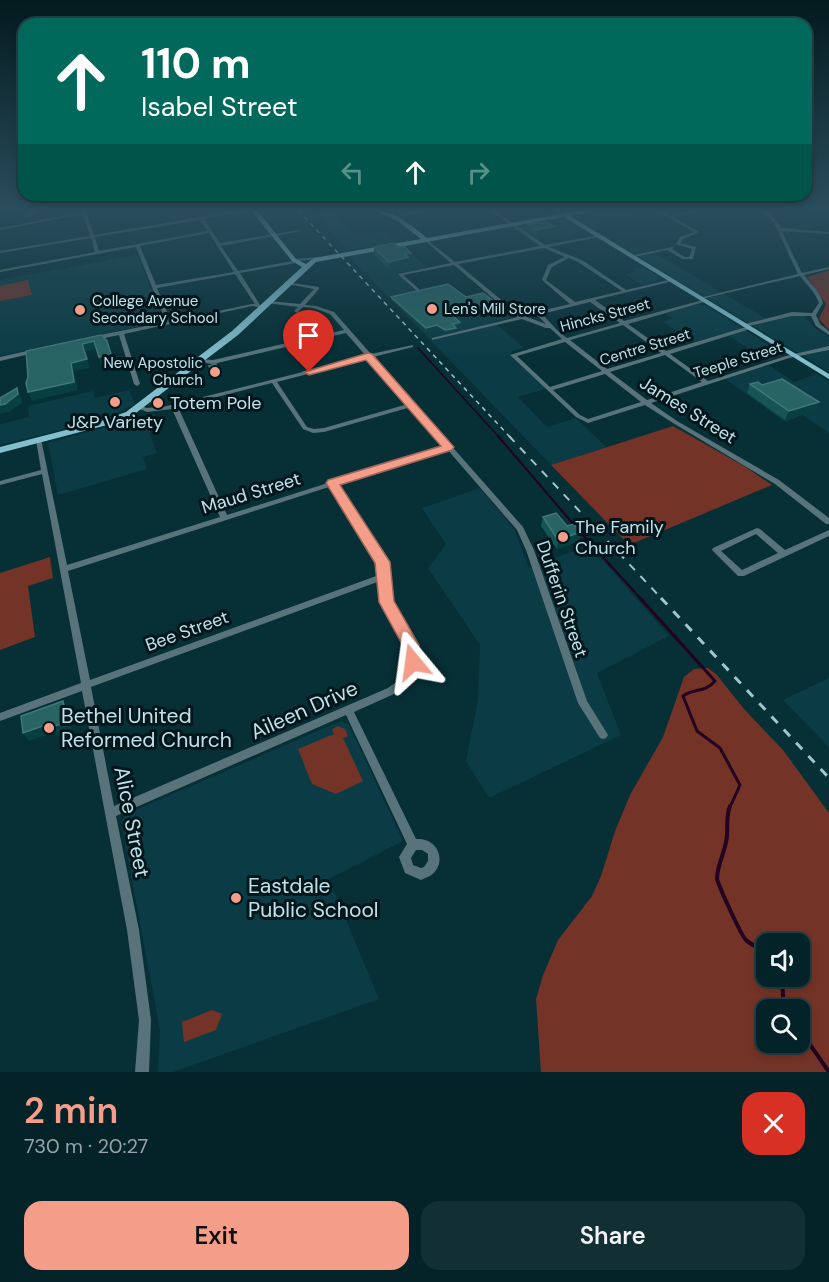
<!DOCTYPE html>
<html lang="en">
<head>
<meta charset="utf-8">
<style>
	:root { --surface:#042328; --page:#122f34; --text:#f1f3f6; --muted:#97a4a8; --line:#254045; --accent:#f49e8a }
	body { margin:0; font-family:"DM Sans",sans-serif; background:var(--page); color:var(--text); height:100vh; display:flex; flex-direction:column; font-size:22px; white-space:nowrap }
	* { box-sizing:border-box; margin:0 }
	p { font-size:20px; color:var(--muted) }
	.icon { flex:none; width:33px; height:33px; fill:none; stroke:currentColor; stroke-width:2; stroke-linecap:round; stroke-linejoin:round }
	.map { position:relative; height:1072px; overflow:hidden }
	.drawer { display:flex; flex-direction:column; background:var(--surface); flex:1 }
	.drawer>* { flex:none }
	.top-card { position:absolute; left:18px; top:18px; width:794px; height:183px; border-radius:18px; box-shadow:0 3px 9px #0003,0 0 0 2px var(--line); background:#00695c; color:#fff; overflow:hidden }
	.buttons { position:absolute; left:756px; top:933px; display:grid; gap:12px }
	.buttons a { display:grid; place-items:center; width:54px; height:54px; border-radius:12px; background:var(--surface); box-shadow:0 3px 9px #0003,0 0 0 2px var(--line); font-size:30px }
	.pin { position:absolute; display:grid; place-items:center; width:51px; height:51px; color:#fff; margin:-62px -26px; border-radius:50% 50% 50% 0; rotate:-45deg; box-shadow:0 0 6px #0007 }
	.pin .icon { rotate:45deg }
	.me { position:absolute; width:66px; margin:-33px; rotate:344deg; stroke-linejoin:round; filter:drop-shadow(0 0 4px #0008) }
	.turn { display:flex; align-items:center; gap:21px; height:126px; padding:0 24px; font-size:27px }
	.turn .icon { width:78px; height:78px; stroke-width:2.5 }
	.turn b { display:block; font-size:42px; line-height:51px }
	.lanes { display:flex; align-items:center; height:57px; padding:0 24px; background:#0003; justify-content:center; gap:30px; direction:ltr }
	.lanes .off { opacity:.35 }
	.round { display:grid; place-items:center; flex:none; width:63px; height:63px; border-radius:18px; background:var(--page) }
	.summary { display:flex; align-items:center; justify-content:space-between; height:102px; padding:0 24px }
	h1 { font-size:36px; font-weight:600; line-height:45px; color:var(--accent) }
	.primary-button { display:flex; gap:12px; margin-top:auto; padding:12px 24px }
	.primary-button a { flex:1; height:69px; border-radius:18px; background:var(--accent); color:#111; font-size:24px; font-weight:600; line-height:69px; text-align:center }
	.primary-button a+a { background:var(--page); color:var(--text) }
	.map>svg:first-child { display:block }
	.built { fill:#0b3c45 }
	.green { fill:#733326; fill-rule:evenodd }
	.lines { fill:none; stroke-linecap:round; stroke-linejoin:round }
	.stream-far3 { stroke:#240120; stroke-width:1.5 }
	.stream-far2 { stroke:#240120; stroke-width:2 }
	.stream-far1 { stroke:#240120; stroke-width:3 }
	.stream { stroke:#240120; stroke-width:4 }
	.minor { fill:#58747a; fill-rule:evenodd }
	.major { fill:#83becc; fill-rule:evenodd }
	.rail-far2 { stroke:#a2c5cd; stroke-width:1.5; stroke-dasharray:4.5 4.5; stroke-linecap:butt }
	.rail-far1 { stroke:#a2c5cd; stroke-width:2; stroke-dasharray:8 8; stroke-linecap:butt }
	.rail { stroke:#a2c5cd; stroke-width:3; stroke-dasharray:9 9; stroke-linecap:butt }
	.wall { fill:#165554 }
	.shaded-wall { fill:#083f41 }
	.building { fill:#286464; stroke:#407879; stroke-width:1.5 }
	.route { fill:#f49e8a; stroke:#9f675a; stroke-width:1.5 }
	.poi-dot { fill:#f49e8a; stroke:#00161b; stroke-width:2 }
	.labels { text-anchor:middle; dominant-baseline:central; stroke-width:6; stroke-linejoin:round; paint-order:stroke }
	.far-poi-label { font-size:15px; fill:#c0e2ea; stroke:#00161b; text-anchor:start }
	.far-street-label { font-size:15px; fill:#c0e2ea; stroke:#00161b }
	.poi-label { font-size:18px; fill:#c0e2ea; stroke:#00161b; text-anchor:start }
	.street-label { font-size:18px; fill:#c0e2ea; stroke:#00161b }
	.near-street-label { font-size:21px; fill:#c0e2ea; stroke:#00161b }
	.near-poi-label { font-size:21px; fill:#c0e2ea; stroke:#00161b; text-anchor:start }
</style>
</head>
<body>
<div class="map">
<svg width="829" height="1072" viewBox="0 0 829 1072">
	<rect width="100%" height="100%" fill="#062f36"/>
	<g class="built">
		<polygon points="315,210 350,210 336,215 356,236 385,231 398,242 347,250 313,211"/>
		<polygon points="603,210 634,210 639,213 601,220 607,225 591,228 573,216"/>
		<polygon points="560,218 586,232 534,238 516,226"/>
		<polygon points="401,245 427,267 397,273 416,291 447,284 466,298 487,294 513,314 509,318 494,322 524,348 513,351 510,355 546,389 518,397 547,427 576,418 606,447 551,465 348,255"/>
		<polygon points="643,246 770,321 795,315 804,316 815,328 829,337 829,372 626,249"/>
		<polygon points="137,255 164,321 0,356 0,280"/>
		<polygon points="643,267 660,277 661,279 642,285 625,274 636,271 633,269"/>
		<polygon points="698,304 707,306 784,355 767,361 725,333 694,342 663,322 673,319 665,313"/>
		<polygon points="769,365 794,382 816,374 829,382 829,433 802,415 785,422 725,379"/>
		<polygon points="129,390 135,404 105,419 0,445 0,424 29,417 28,406 93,391 95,398"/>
		<polygon points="154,414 160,428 149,432 157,453 143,457 147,469 58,495 48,443"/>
		<polygon points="480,488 514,529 529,568 581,548 584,539 669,636 597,673 621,735 489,798 466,761 478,700 480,645 428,568 446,544 422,508"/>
		<polygon points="829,678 829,747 783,700"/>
		<polygon points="341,721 349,725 403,841 329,879 379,999 173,1072 158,1072 160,1030 121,821 129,813"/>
	</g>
	<g class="green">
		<polygon points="829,270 829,330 819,319 826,304 807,277"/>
		<polygon points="28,280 32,295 0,301 0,286"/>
		<polygon points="673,426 744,466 772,485 629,545 551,465"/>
		<polygon points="50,557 53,578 28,586 35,637 0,650 0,573"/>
		<path d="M708 668 717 675 744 709 783 750 829 813V1072H541L536 999 543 975 558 940 592 896 601 876 615 831 630 795 663 737 684 677 694 669ZM766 944H800V976H766ZM766 1010H800V1042H766Z"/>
		<polygon points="338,726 345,729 348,736 343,738 363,781 336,794 312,784 298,749 334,734 332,729"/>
		<polygon points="212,1010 222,1014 216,1030 184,1042 182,1022"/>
	</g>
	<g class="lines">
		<polyline class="stream-far3" points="418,348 499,437"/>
		<g class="stream-far2">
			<polyline points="498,436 575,526"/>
			<polyline points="581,533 641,599"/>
		</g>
		<path class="stream-far1" d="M640 598 715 681C705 693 693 688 683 696L697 731 720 748 740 785 730 807"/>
		<g class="stream">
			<path d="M730 806C725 818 729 829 726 842 724 853 717 867 717 878 717 883 742 937 746 940 751 945 760 948 766 952"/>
			<polyline points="782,976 783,996 787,1010"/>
			<polyline points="800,1030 829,1072"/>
		</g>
		<g class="minor">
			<polygon points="30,210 35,210 34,212 44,210 26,216 26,214"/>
			<path d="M82 210H86L94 235 242 210H252L204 219 220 243 299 230 301 231 221 246 238 271 293 261 292 260 294 259 320 257 322 258 320 259 298 261V263H296L240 273 260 305 266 306V308L252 306 124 334 140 384 137 386 134 384 119 335 95 340 92 338 95 336 166 322 136 247 0 272V270L95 252 91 238 0 253V251L90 236 83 214 0 230V228L83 212ZM200 220 208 231 99 251 95 237ZM209 233 234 272 156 285 140 246ZM235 274 255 304H252L171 321 157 288Z"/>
			<polygon points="424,210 433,210 393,218 391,217"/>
			<path d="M489 210H494L545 245 600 235V237H599L549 247 582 260 626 290 673 279V281L595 300 624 321 707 299V301L628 324 666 351 746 327H750V329L670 354 708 381 786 356 829 346V350L789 358 651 403 677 421 779 480 829 518V524H826L775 484 673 423 645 405 588 423 576 417 510 355 562 339 550 328H546L522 319 432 340V338L518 317 508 311 454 265 403 275 419 289V291H417L398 274 451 263 424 240V238H425L455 262 540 246ZM544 248 565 257 548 265 542 280 570 304 523 315 512 309 458 264ZM569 258 578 262 622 291 575 302 546 280 552 267ZM590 302 620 323 567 338 559 332 542 314ZM537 315 546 324 527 317ZM623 325 661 353 607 369 570 340ZM565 342 602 371 550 387 517 356ZM665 355 702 382 647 400 610 372ZM605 374 641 402 588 419 580 415 553 390Z"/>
			<polygon points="655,210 660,210 670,216 696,210 704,210 673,217 699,232 683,239 680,243 696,247 693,259 682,259 667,250 630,258 630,256 672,247 674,248 672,249 685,257 689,257 692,249 676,244 680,237 694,232"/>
			<path d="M760 210C770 210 776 220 781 228L829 232V234L782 231 795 259 802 273 829 267V269L804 275C811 284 820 292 823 303L816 315 820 324 829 331V335L816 326 811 316H792L744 327 741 325 792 312 812 313 819 303C815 292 807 285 800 276L701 299 699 298 798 274 774 223 768 216Z"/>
			<path d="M285 282 319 287V289L305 305 316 306 334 312 371 354 413 345V347L373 357 523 527 534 550 587 701 608 735 606 738 603 739 600 738 578 703 526 550 517 530 447 449 337 484 386 562 390 602 413 640 417 652 416 668 408 683 394 694 354 712 416 839C439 837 448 864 430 876 428 877 424 878 421 880L405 873 399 857 407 844 346 715 116 816 139 930 151 1020 149 1072H135L139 1020 127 930 82 691 0 721V713L81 683 42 474 0 485V481L41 470 36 440 39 438 41 439 67 565 220 517 172 409 147 412 135 407 138 405 147 408 167 406 366 356 346 333 213 364 197 362V360L199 359 213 360 344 330 330 314 313 308 303 307 297 313 294 311 298 307 267 303V301H269L300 304 314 289 287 284 285 283ZM369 358 408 404 324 428 314 429 307 427 277 382ZM272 383 303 429 313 433 324 432 411 407 444 446 227 515 178 407ZM332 486 378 562 379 575 90 680 68 571ZM380 581C381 588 380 597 383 604 392 626 422 652 402 676 399 681 392 685 388 688L114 806 91 687ZM416 850H422L428 854V861L424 867 421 868 413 865 411 858Z"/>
			<polygon points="36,349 39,351 38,352 0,361 0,357"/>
			<path d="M757 528 760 529 785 550 829 530V536L744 576H738L712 550 713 548ZM756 534 778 553 742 570 721 551Z"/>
		</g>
		<path class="major" d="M251 210H257L296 259 306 264 314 258 421 239 399 222 374 210C394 210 412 226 427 238L560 214 563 212 596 210 570 216 829 374V379L564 217 316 262 238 335 132 416 107 425 0 453V447L101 421 126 412 232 331 302 267 292 261Z"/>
		<polyline class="rail-far2" points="298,210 510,437"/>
		<polyline class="rail-far1" points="509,436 662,599"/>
		<polyline class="rail" points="661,598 829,778"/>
	</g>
	<g class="wall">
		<polygon points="528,225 555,226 554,231 535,235 527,230"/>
		<polygon points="374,247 398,247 411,253 411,260 408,261 409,264 389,269 374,254"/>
		<polygon points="391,297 466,297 505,310 505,312 485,315 473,306 448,312 460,322 460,324 454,326 456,330 446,332 437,327 426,330 391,299"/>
		<polygon points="750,384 762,385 819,402 815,411 785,420 747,393"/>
		<polygon points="543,517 567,526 581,532 579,541 557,549 541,526"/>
	</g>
	<g class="shaded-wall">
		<polygon points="555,226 554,231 535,235 536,230"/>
		<polygon points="411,253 411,260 408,261 409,264 389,269 389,262 405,254"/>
		<polygon points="473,304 473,306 446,313 446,311"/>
		<polygon points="505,310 505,312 485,315 485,313"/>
		<polygon points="437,325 437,327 426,330 426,328"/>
		<polygon points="456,328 456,330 446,332 446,330"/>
		<polygon points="94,341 97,349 85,352 82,344"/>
		<polygon points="107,341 114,363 101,365 99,357"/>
		<polygon points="87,359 90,368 74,371 78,390 32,401 28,392 71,363"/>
		<polygon points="217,370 218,374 213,376 212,372"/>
		<polygon points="17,388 21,397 22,403 9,412 0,414 0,405"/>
		<polygon points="819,402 815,411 785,420 789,411"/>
		<polygon points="581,532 579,541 557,549 558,540"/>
		<polygon points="63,701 68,709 72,730 57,736 55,732 29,741 23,733"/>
	</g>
	<g class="building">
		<polygon points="545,222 555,226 536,230 528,225"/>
		<polygon points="394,243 398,247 404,246 411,253 405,254 408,257 389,262 374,247"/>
		<polygon points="448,284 466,297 483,293 505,310 485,313 473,304 446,311 460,322 452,324 456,328 446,330 437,325 426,328 391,297"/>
		<polygon points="101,335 107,341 111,354 99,357 94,341 82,344 87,359 71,363 74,382 28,392 26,383 28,377 26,351"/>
		<polygon points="216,364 217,370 212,372 209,366"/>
		<polygon points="782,379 819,402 789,411 750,384 758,382 762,385"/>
		<polygon points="17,388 18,394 5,404 0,405 0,398"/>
		<polygon points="556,513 567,526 574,524 581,532 558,540 543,517"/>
		<polygon points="63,701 67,722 52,727 51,723 23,733 21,716"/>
	</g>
	<linearGradient id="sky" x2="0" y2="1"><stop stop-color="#031a1e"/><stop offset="0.58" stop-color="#2a4d5d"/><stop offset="1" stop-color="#2a4d5d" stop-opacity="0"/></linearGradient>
	<rect width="829" height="360" fill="url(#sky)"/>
	<polygon class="route" points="368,353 372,354 454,447 452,450 340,485 390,562 394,601 419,645 421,662 418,667 413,669 407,667 403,646 379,602 375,563 326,483 328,480 441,446 366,360 309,375 304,372"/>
	<g class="poi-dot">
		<circle cx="432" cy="309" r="6"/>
		<circle cx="80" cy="310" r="6"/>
		<circle cx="215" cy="372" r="6"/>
		<circle cx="115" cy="402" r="6"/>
		<circle cx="158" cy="403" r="6"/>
		<circle cx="563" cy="537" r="6"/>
		<circle cx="49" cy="728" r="6"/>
		<circle cx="236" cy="898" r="6"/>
	</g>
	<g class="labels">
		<g class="far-poi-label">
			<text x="92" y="301">College Avenue<tspan x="92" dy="17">Secondary School</tspan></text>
			<text x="444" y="309">Len's Mill Store</text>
			<text x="203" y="363" text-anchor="end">New Apostolic<tspan x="203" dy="17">Church</tspan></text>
		</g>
		<g class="far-street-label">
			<text transform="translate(605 315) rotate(-15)">Hincks Street</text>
			<text transform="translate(645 347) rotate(-17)">Centre Street</text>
			<text transform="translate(738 360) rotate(-17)">Teeple Street</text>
		</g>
		<g class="poi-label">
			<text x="170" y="403">Totem Pole</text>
			<text x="115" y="422" text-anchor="middle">J&amp;P Variety</text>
			<text x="575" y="527">The Family<tspan x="575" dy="21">Church</tspan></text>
		</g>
		<g class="street-label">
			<text transform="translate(688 410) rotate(32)">James Street</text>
			<text transform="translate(251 493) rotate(-17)">Maud Street</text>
			<text transform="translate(562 599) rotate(71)">Dufferin Street</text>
			<text transform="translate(187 631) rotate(-20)">Bee Street</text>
		</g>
		<g class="near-street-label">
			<text transform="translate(304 710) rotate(-24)">Aileen Drive</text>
			<text transform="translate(132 822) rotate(79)">Alice Street</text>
		</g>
		<g class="near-poi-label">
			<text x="61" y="716">Bethel United<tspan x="61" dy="24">Reformed Church</tspan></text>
			<text x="248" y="886">Eastdale<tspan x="248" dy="24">Public School</tspan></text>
		</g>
	</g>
</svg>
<div class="buttons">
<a><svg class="icon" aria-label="sound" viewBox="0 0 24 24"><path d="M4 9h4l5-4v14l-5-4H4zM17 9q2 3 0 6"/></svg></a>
<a><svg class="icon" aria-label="search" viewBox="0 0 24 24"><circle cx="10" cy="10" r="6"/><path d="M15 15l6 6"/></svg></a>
</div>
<div class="pin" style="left:309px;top:372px;background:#d93025"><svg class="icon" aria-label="arrive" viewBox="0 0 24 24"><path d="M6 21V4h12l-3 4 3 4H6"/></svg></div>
<svg class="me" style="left:413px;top:662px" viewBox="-20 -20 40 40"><path d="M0-17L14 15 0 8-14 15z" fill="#f49e8a" stroke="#fff" stroke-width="4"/></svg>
<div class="top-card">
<div class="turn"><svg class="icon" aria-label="ahead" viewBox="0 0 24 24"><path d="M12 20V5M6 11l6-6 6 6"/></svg><div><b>110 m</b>Isabel Street</div></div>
<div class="lanes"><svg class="icon off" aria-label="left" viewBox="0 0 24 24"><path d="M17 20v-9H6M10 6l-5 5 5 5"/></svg><svg class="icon" aria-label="ahead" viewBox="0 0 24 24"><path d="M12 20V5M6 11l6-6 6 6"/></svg><svg class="icon off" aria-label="right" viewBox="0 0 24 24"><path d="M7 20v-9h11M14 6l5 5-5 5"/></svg></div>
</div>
</div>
<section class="drawer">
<div class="summary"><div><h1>2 min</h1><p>730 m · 20:27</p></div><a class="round" style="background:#d93025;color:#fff"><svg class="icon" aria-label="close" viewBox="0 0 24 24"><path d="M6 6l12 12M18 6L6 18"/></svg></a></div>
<div class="primary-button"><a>Exit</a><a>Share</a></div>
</section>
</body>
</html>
